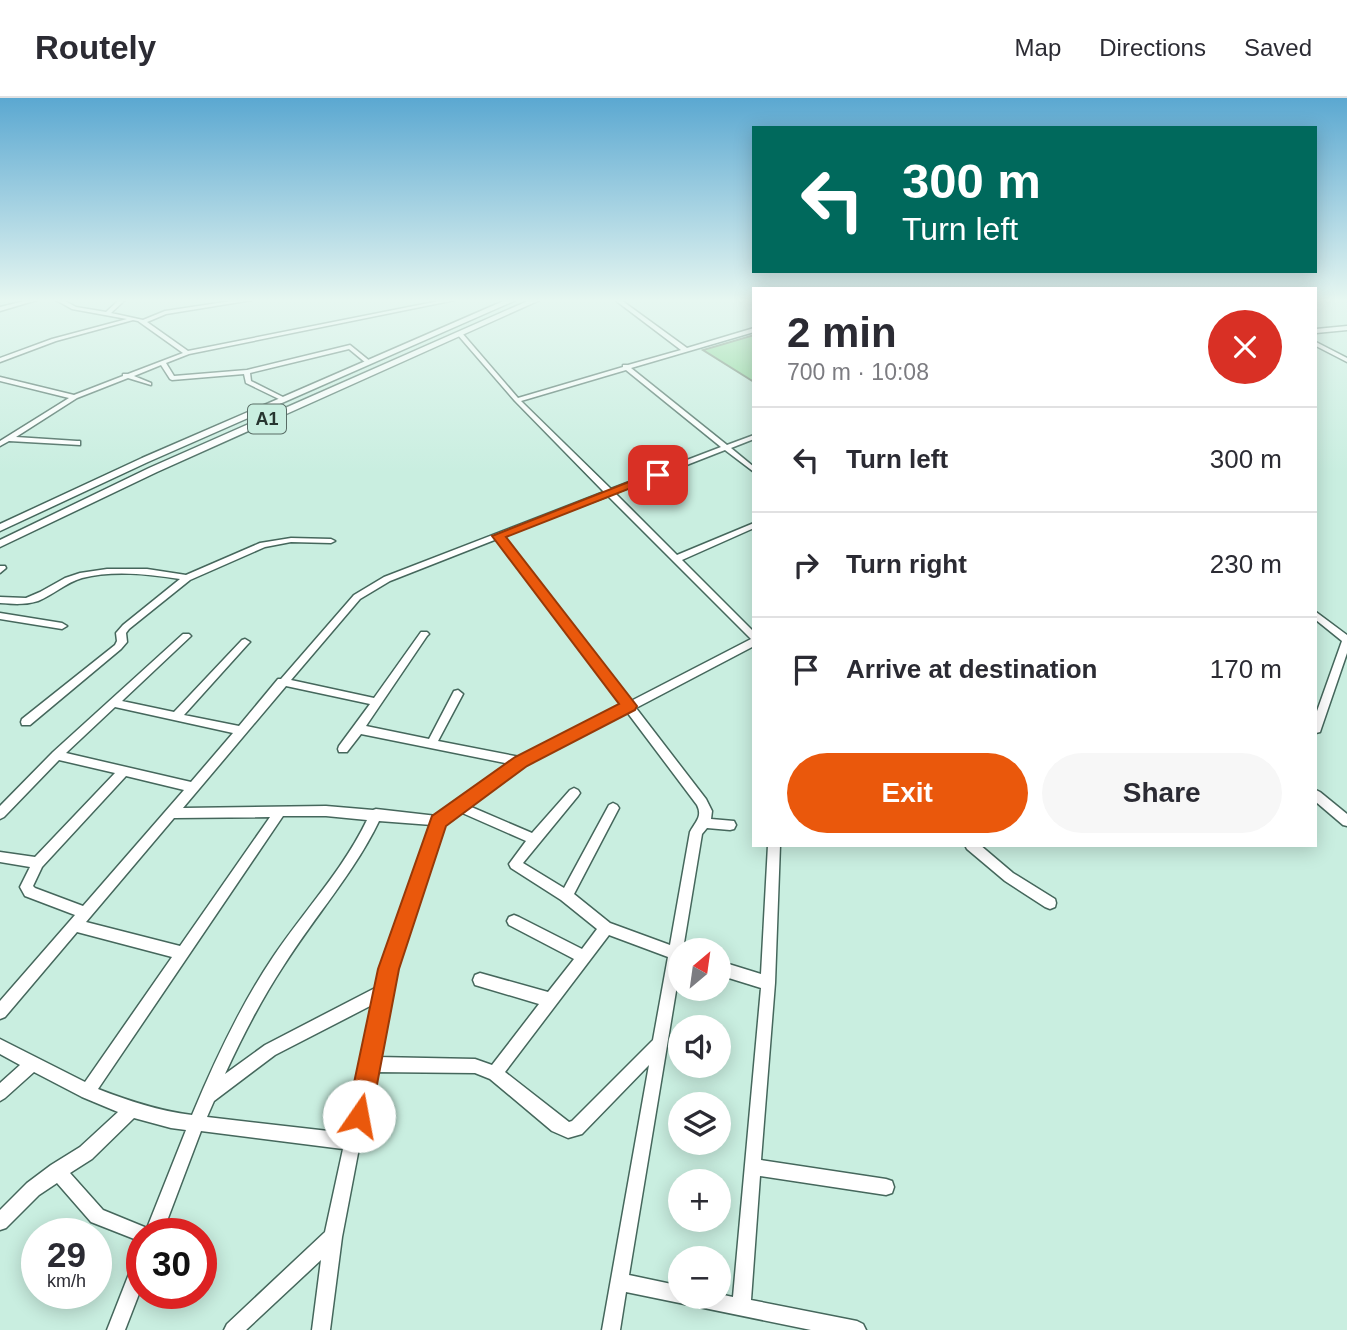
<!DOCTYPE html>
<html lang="en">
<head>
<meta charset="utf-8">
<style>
	:root { --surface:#fff; --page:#f7f7f7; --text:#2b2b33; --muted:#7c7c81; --line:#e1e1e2; --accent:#ea580c }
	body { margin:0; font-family:Arial,sans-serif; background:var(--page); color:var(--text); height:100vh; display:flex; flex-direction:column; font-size:26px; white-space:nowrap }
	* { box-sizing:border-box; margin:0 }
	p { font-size:23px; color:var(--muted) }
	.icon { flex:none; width:38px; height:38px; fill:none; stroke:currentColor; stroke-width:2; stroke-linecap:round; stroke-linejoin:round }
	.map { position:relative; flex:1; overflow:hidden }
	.sheet { position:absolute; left:752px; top:189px; width:565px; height:560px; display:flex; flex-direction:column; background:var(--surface); border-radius:0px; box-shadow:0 4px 18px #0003 }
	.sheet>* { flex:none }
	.banner { position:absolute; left:752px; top:28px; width:565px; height:147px; border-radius:0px; box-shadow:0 4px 18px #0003; background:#00695c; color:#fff; overflow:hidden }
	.needle { width:46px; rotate:29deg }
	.fabs { position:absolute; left:668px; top:840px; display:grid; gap:14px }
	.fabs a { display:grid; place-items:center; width:63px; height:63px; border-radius:50%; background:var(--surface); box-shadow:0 4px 18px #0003; font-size:35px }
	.speed { position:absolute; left:21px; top:1120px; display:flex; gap:14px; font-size:35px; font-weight:700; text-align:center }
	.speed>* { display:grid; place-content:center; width:91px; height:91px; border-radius:50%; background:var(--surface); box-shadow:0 4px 18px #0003; line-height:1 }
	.speed small { font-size:18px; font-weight:400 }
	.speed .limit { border:10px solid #d22; background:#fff; color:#111 }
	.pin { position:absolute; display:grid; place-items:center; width:60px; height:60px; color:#fff; margin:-30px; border-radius:14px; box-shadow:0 4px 10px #0006 }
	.me { position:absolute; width:77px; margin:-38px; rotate:12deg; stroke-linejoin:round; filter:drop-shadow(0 0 5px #0008) }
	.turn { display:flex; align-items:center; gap:24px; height:147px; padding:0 35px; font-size:32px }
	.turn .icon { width:91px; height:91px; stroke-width:2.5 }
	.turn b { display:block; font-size:49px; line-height:60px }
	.round { display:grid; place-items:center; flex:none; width:74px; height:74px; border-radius:37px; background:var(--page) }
	.head { display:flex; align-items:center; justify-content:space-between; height:119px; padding:0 35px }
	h1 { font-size:42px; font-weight:800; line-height:52px }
	.cta { display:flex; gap:14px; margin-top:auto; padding:14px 35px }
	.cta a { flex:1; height:80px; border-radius:42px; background:var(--accent); color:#fff; font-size:28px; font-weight:800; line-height:80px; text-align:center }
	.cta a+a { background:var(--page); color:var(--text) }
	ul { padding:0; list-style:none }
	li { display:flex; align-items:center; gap:21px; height:105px; padding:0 35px; border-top:2px solid var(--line) }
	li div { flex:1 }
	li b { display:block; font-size:26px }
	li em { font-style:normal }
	header { display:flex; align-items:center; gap:42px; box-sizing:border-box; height:98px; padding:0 35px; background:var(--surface); border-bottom:2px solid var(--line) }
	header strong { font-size:33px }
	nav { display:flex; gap:38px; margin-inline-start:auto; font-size:24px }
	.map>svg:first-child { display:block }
	.building { fill:#83d590; stroke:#667e68; stroke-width:2 }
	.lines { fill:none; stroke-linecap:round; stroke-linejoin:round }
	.minor-casing { stroke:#45675c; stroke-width:3 }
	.major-casing { stroke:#45675c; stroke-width:3 }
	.minor { fill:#fff; fill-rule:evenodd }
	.major { fill:#fff; fill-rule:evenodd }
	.route { fill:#ea580c; stroke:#983908; stroke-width:2 }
	.labels { text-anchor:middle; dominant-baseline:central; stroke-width:5; stroke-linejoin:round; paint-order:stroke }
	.shield { fill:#c9eee0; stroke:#586c65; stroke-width:2 }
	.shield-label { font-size:18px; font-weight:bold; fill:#273530 }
</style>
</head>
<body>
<header>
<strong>Routely</strong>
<nav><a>Map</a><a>Directions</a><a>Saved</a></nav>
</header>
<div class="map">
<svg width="1347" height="1232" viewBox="0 0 1347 1232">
	<rect width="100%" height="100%" fill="#c9eee0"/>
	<polygon class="building" points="754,237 754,284 703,252"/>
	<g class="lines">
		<defs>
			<g id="minor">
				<polygon points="28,202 37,202 0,213 0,209"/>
				<polygon points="56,202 63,202 76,209 106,214 119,202 125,202 111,215 143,222 165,213 238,202 252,202 166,216 147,224 188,253 444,202 455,202 189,256 166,265 174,278 247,272 350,247 371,264 366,265 349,251 250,275 251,283 285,300 285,302 281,302 246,285 244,276 172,282 170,281 161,267 134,278 151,285 151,287 128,280 77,300 16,339 77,343 80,343 80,347 9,343 0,348 0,343 69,300 0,283 0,279 74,297 123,278 123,276 128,276 183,255 138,223 133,222 56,243 0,264 0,260 52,241 127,221 72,211"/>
				<path d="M615 202H621L687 250 754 230V234L631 270 727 347 754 337V341L731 350 754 369V374L725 352 615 395 677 457 754 425V430L682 462 754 534V548L636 610 706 701 712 713 711 721 734 723 736 727 734 731 730 732 707 730 702 736 683 851 685 852H681V863L629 1177 681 1188V1199H719V1196L733 1199 761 890 719 877V863L761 876 768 747H780L775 885 761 1062 886 1081 892 1083 894 1089 892 1095 886 1097 760 1078 751 1202 857 1223 863 1226 866 1232H811L626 1194 620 1232H602L649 967 582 1036 568 1040 552 1033 490 981 475 975 374 974 361 1042 362 1044 359 1050 342 1139 330 1232H312L321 1162 246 1232H224L227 1226 325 1134 343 1051 201 1033 162 1136H142V1144L91 1124 57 1085 39 1097 6 1130 0 1132V1112L27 1085 51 1067 80 1049 118 1014 82 999 34 974 5 1000 0 1003V985L20 967 0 956V941L85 984 172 859 77 834 5 919 0 921V903L75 817 25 798 20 789 30 769 0 764V754L35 759 115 675 59 662 4 719 0 721V708L53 654 183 536H189L191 538 122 603 174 614 242 542 245 541 250 544 248 546 184 617 239 628 278 581H281L354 497 384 479 604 394 515 303 457 236 462 235 518 300 623 269V267H628L681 252ZM626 272 721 349 611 391 521 303ZM608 398 751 541 631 603 503 438ZM497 441 622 607 520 659 438 643 463 596 458 592 454 593 429 641 366 628 427 538 429 536 427 534H421L374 600 291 582 360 501 390 483ZM286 588 370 606 339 648 338 651 339 654H347L361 636 510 666 437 718 376 711 373 712 326 708 183 710ZM115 609 233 635 191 684 66 655ZM627 614 697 707C703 719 695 724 690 734L670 847 610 825 574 796 619 710 617 707 613 705 609 707 564 790 523 765 578 698 580 695 578 692 574 690 570 692 532 735 469 708 525 667ZM126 678 184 692 83 808 35 790 33 788 42 769ZM460 714 526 743 509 766 511 770 561 802 597 831 582 851 519 819 514 817 509 819 507 823 509 827 574 861 548 894 480 875 475 877 473 882 475 887 539 906 492 967 475 961 377 959 395 871 444 726ZM283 718H326L367 722C343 772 304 813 273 859 240 908 215 962 192 1017 159 1013 129 1003 98 991ZM270 719 180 848 86 824 174 720ZM379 723 432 727 381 871 377 889 265 947 225 976C242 939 261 902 284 867 315 818 354 775 379 723ZM609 837 668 859 653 942 572 1023 569 1024 505 974ZM374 906 346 1035 207 1019 214 1003 275 957ZM134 1020 171 1030 186 1032 147 1130 103 1112 70 1075 92 1061Z"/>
				<polygon points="1347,228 1347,232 1316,235 1316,231"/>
				<polygon points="1316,244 1347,260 1347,264 1316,248"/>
				<path d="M291 440 331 441 335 443 331 445 291 444 265 449 190 482 129 531 126 535 127 544 121 551 30 627H22L21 624 22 621 115 547 117 543 116 535 123 527 180 481C148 476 113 472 82 480 65 485 53 497 38 503 25 507 13 506 0 505V499L26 500 40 494 65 480 80 475 107 471H147L186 477 260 445Z"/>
				<polygon points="0,468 5,468 6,470 0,475"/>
				<polygon points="1316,514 1347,537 1347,555 1321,631 1320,634 1316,635 1316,616 1342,543 1316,522"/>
				<polygon points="0,515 62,525 67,528 62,531 0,521"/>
				<polygon points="1316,692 1320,694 1347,716 1347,728 1343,727 1316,704"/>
				<polygon points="965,747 980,747 1013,775 1055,801 1056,805 1055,809 1050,811 1045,809 1005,783 967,751"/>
				<polygon points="142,1155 142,1188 125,1232 107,1232 136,1158"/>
			</g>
			<g id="major">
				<polygon points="506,202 516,202 148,364 0,433 0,426 142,360"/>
				<polygon points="530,202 540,202 157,374 0,449 0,442 149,370"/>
			</g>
		</defs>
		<use href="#minor" class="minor-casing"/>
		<use href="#major" class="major-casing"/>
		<use href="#minor" class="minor"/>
		<use href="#major" class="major"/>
	</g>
	<linearGradient id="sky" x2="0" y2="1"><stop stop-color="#5ba8d1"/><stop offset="0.54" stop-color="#e7f7f1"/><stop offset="1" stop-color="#e7f7f1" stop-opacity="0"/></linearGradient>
	<rect width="1347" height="375" fill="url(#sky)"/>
	<polygon class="route" points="654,374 664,377 506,439 637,608 635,612 527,668 446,728 399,871 371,1018 368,1026 359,1030 351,1026 347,1018 378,871 432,718 515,659 619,606 492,438"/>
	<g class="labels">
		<rect class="shield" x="248" y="306.5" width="38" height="29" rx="5"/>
		<g class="shield-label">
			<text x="267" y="321">A1</text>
		</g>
	</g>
</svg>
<div class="fabs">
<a><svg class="needle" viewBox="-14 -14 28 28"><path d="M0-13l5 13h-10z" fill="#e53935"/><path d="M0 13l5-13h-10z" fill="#7c7c81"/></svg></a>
<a><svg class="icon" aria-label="sound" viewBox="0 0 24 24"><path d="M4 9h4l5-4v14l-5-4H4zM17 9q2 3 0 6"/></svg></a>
<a><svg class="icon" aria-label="layers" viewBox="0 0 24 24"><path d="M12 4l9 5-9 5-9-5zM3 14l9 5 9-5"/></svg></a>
<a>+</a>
<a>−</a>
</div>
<div class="speed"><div>29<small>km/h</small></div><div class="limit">30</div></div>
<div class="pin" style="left:658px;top:377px;background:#d93025"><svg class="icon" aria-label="arrive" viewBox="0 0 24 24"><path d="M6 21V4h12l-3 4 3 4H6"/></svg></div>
<svg class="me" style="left:359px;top:1018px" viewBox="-20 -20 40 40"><circle r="19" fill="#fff"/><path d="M0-13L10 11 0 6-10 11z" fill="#ea580c"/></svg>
<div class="banner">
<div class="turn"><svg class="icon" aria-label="left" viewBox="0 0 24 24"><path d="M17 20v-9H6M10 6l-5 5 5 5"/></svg><div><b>300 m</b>Turn left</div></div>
</div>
<section class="sheet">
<div class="head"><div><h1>2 min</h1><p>700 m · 10:08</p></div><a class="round" style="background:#d93025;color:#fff"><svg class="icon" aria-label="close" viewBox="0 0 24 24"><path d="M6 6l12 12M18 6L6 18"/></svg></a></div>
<ul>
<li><svg class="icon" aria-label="left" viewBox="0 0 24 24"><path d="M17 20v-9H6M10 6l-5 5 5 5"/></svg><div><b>Turn left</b></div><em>300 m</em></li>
<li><svg class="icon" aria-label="right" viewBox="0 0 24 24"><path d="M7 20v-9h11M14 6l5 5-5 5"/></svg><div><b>Turn right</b></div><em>230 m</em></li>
<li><svg class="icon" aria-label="arrive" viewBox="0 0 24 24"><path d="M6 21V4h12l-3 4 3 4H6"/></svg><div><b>Arrive at destination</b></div><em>170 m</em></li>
</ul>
<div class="cta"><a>Exit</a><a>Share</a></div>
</section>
</div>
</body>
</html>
